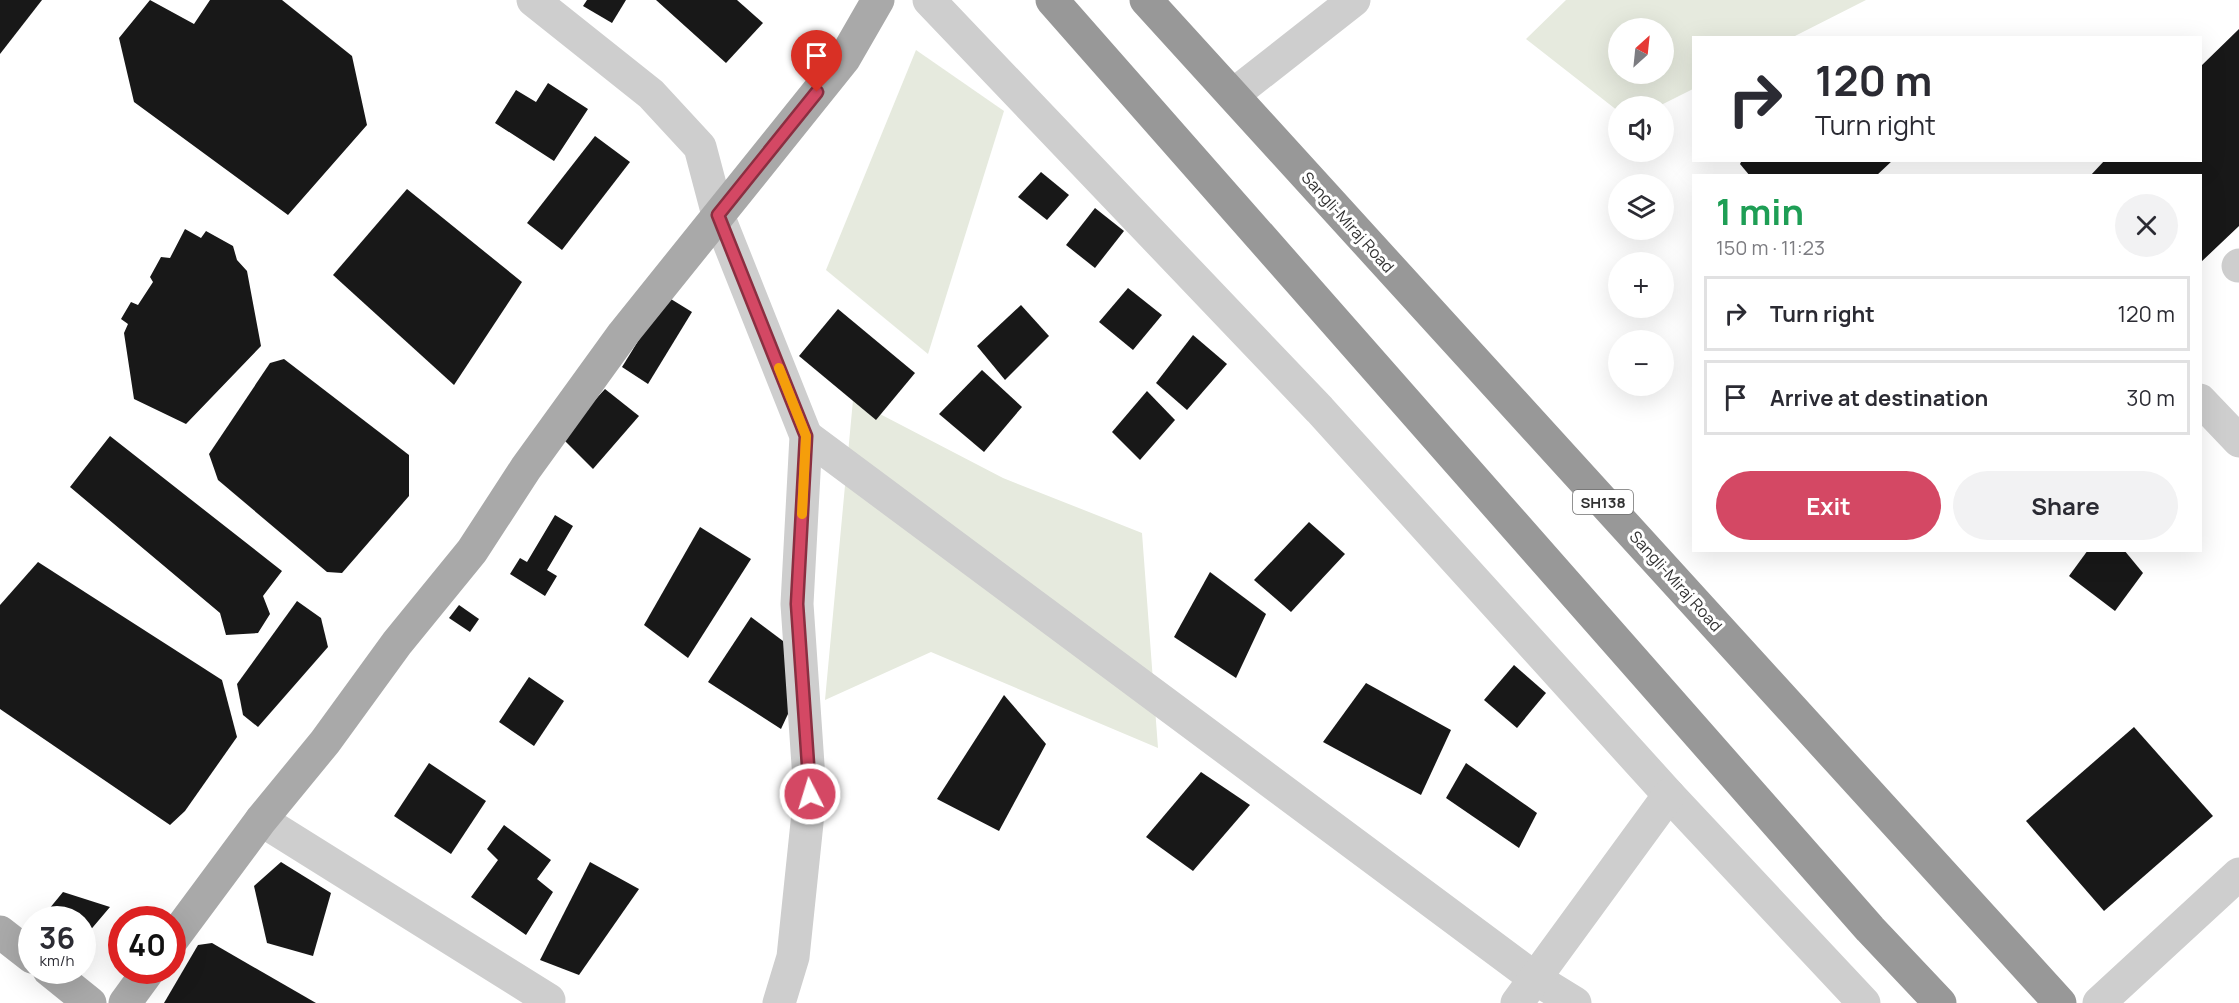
<!DOCTYPE html>
<html lang="en">
<head>
<meta charset="utf-8">
<style>
	:root { --surface:#fff; --page:#f2f2f3; --text:#2b2b33; --muted:#7c7c81; --line:#e1e1e2; --accent:#d44864 }
	body { margin:0; font-family:Manrope,sans-serif; background:var(--page); color:var(--text); height:100vh; display:flex; flex-direction:column; font-size:22px; white-space:nowrap }
	* { box-sizing:border-box; margin:0 }
	p { font-size:20px; color:var(--muted) }
	.icon { flex:none; width:33px; height:33px; fill:none; stroke:currentColor; stroke-width:2; stroke-linecap:round; stroke-linejoin:round }
	.map { position:relative; flex:1; overflow:hidden }
	.details { position:absolute; left:1692px; top:174px; width:510px; height:378px; display:flex; flex-direction:column; background:var(--surface); border-radius:0px; box-shadow:0 6px 24px #0002 }
	.details>* { flex:none }
	.hud { position:absolute; left:1692px; top:36px; width:510px; height:126px; border-radius:0px; box-shadow:0 6px 24px #0002; background:#fff; color:var(--text); overflow:hidden }
	.needle { width:39px; rotate:27deg }
	.tools { position:absolute; left:1608px; top:18px; display:grid; gap:12px }
	.tools a { display:grid; place-items:center; width:66px; height:66px; border-radius:50%; background:var(--surface); box-shadow:0 6px 24px #0002; font-size:30px }
	.speed { position:absolute; left:18px; top:906px; display:flex; gap:12px; font-size:30px; font-weight:700; text-align:center }
	.speed>* { display:grid; place-content:center; width:78px; height:78px; border-radius:50%; background:var(--surface); box-shadow:0 6px 24px #0002; line-height:1 }
	.speed small { font-size:15px; font-weight:400 }
	.speed .limit { border:9px solid #d22; background:#fff; color:#111 }
	.pin { position:absolute; display:grid; place-items:center; width:51px; height:51px; color:#fff; margin:-62px -26px; border-radius:50% 50% 50% 0; rotate:-45deg; box-shadow:0 0 6px #0007 }
	.pin .icon { rotate:45deg }
	.me { position:absolute; width:66px; margin:-33px; rotate:355deg; stroke-linejoin:round; filter:drop-shadow(0 0 4px #0008) }
	.turn { display:flex; align-items:center; gap:21px; height:126px; padding:0 24px; font-size:27px }
	.turn .icon { width:78px; height:78px; stroke-width:2.5 }
	.turn b { display:block; font-size:42px; line-height:51px }
	.round { display:grid; place-items:center; flex:none; width:63px; height:63px; border-radius:32px; background:var(--page) }
	.head { display:flex; align-items:center; justify-content:space-between; height:102px; padding:0 24px }
	h1 { font-size:36px; font-weight:700; line-height:45px; color:#1e9e55 }
	.primary-button { display:flex; gap:12px; margin-top:auto; padding:12px 24px }
	.primary-button a { flex:1; height:69px; border-radius:36px; background:var(--accent); color:#fff; font-size:24px; font-weight:700; line-height:69px; text-align:center }
	.primary-button a+a { background:var(--page); color:var(--text) }
	ul { padding:0; list-style:none }
	li { display:flex; align-items:center; gap:18px; height:75px; margin:0 12px 9px; padding:0 12px; border:3px solid var(--line); border-radius:0px }
	li div { flex:1 }
	li b { display:block; font-size:22px }
	li em { font-style:normal }
	.map>svg:first-child { display:block }
	.green { fill:#e6eade; fill-rule:evenodd }
	.building { fill:#181818 }
	.lines { fill:none; stroke-linecap:round; stroke-linejoin:round }
	.minor { stroke:#cecece; stroke-width:33 }
	.major { stroke:#a9a9a9; stroke-width:33 }
	.highway { stroke:#989898; stroke-width:33 }
	.route-casing { stroke:#8a2f41; stroke-width:15 }
	.route { stroke:#d44864; stroke-width:10 }
	.slow { stroke:#f59e0b; stroke-width:10 }
	.labels { text-anchor:middle; dominant-baseline:central; stroke-width:6; stroke-linejoin:round; paint-order:stroke }
	.shield { fill:#fff; stroke:#6f6f6f; stroke-width:1.5 }
	.shield-label { font-size:15px; font-weight:bold; fill:#313131 }
	.street-label { font-size:16px; fill:#313131; stroke:#fff }
</style>
</head>
<body>
<div class="map">
<svg width="2239" height="1003" viewBox="0 0 2239 1003">
	<rect width="100%" height="100%" fill="#fff"/>
	<g class="green">
		<path d="M1566 0H1866L1793 37 1694 38 1693 89 1659 106H1618V111L1526 39ZM1618 28H1664V74H1618Z"/>
		<polygon points="916,50 1004,111 928,354 826,270"/>
		<polygon points="853,400 1003,478 1142,533 1158,748 931,652 825,700"/>
	</g>
	<g class="building">
		<polygon points="0,0 42,0 0,54"/>
		<polygon points="150,0 194,24 210,0 282,0 352,56 367,125 288,215 134,102 119,38"/>
		<polygon points="587,0 626,0 612,23 583,6"/>
		<polygon points="656,0 737,0 763,23 726,63"/>
		<polygon points="2239,29 2239,226 2200,263 2200,176 2090,176 2105,160 2200,160 2200,67"/>
		<polygon points="548,83 588,109 554,161 495,123 516,90 536,102"/>
		<polygon points="595,136 630,162 562,250 527,223"/>
		<polygon points="1742,160 1893,160 1876,176 1750,176 1740,164"/>
		<polygon points="1041,172 1069,195 1047,220 1018,197"/>
		<polygon points="407,189 522,282 454,385 333,275"/>
		<polygon points="1095,208 1124,231 1095,268 1066,245"/>
		<polygon points="185,229 201,238 206,231 233,246 237,260 247,271 261,346 186,424 134,399 124,333 128,324 121,319 131,302 138,305 153,282 150,277 161,257 170,258"/>
		<polygon points="1128,288 1162,315 1133,350 1099,322"/>
		<polygon points="666,296 692,312 648,384 622,367"/>
		<polygon points="1021,305 1049,336 1005,380 977,346"/>
		<polygon points="838,309 915,373 876,420 799,356"/>
		<polygon points="1193,335 1227,364 1187,410 1156,383"/>
		<polygon points="284,359 409,455 409,496 342,573 327,572 218,480 209,454 270,363"/>
		<polygon points="982,370 1022,407 984,452 939,414"/>
		<polygon points="605,389 639,416 593,469 561,437"/>
		<polygon points="1147,391 1175,420 1140,460 1112,432"/>
		<polygon points="110,436 282,571 263,596 270,614 258,633 226,635 220,613 70,487"/>
		<polygon points="555,515 573,526 547,570 557,576 545,596 510,574 520,558 527,562"/>
		<polygon points="1309,522 1345,554 1291,612 1254,580"/>
		<polygon points="700,527 751,559 688,658 644,625"/>
		<polygon points="2088,550 2124,550 2143,573 2115,611 2069,576"/>
		<polygon points="38,562 222,680 237,737 185,811 170,825 0,709 0,605"/>
		<polygon points="1210,572 1266,614 1236,678 1174,637"/>
		<polygon points="297,601 321,618 328,647 258,727 243,715 237,684"/>
		<polygon points="459,605 479,619 470,632 449,618"/>
		<polygon points="751,617 791,647 801,686 781,729 708,682"/>
		<polygon points="1514,665 1546,693 1517,728 1484,700"/>
		<polygon points="529,677 564,701 534,746 499,722"/>
		<polygon points="1366,683 1451,730 1421,795 1323,742"/>
		<polygon points="1004,695 1046,744 999,831 937,799"/>
		<polygon points="2134,727 2213,816 2104,911 2026,821"/>
		<polygon points="429,763 486,801 451,854 394,816"/>
		<polygon points="1466,763 1537,813 1519,848 1446,798"/>
		<polygon points="1201,772 1250,805 1193,871 1146,837"/>
		<polygon points="504,825 551,860 537,879 553,892 526,935 471,897 498,860 487,849"/>
		<polygon points="281,862 331,893 313,956 267,943 254,886"/>
		<polygon points="590,862 639,889 579,975 540,960"/>
		<polygon points="63,892 110,907 82,940 82,920 40,920"/>
		<polygon points="212,943 316,1003 164,1003 198,945"/>
	</g>
	<g class="lines">
		<g class="minor">
			<polyline points="533,0 651,94 700,147 718,215 806,436 797,604 810,794 793,957 779,1003"/>
			<polyline points="929,0 1320,410 1669,795 1864,1003"/>
			<polyline points="1233,95 1354,0"/>
			<polyline points="2238,266 2239,265"/>
			<polyline points="2200,400 2239,441"/>
			<polyline points="806,436 1536,979 1575,1003"/>
			<polyline points="261,820 549,1000"/>
			<polyline points="1517,1003 1669,795"/>
			<polyline points="2099,1003 2239,874"/>
		</g>
		<g class="major">
			<polyline points="0,932 32,957"/>
			<polyline points="172,940 261,820 325,742 397,643 472,551 526,468 623,334 844,59 878,0"/>
			<polyline points="49,970 90,1003"/>
			<polyline points="125,1003 149,970"/>
		</g>
		<g class="highway">
			<polyline points="1052,0 1870,929 1940,1003"/>
			<polyline points="1146,0 2060,1003"/>
		</g>
	</g>
	<g class="lines">
		<defs>
			<polyline id="route" points="810,794 797,604 806,436 718,215 817,92"/>
		</defs>
		<use href="#route" class="route-casing"/>
		<use href="#route" class="route"/>
		<polyline class="slow" points="779,368 806,436 802,514"/>
	</g>
	<g class="labels">
		<rect class="shield" x="1573" y="490" width="60" height="24" rx="4.5"/>
		<g class="shield-label">
			<text x="1603" y="502">SH138</text>
		</g>
		<g class="street-label">
			<text transform="translate(1348 222) rotate(48)">Sangli-Miraj Road</text>
			<text transform="translate(1676 581) rotate(48)">Sangli-Miraj Road</text>
		</g>
	</g>
</svg>
<div class="tools">
<a><svg class="needle" viewBox="-14 -14 28 28"><path d="M0-13l5 13h-10z" fill="#e53935"/><path d="M0 13l5-13h-10z" fill="#7c7c81"/></svg></a>
<a><svg class="icon" aria-label="sound" viewBox="0 0 24 24"><path d="M4 9h4l5-4v14l-5-4H4zM17 9q2 3 0 6"/></svg></a>
<a><svg class="icon" aria-label="layers" viewBox="0 0 24 24"><path d="M12 4l9 5-9 5-9-5zM3 14l9 5 9-5"/></svg></a>
<a>+</a>
<a>−</a>
</div>
<div class="speed"><div>36<small>km/h</small></div><div class="limit">40</div></div>
<div class="pin" style="left:817px;top:92px;background:#d93025"><svg class="icon" aria-label="arrive" viewBox="0 0 24 24"><path d="M6 21V4h12l-3 4 3 4H6"/></svg></div>
<svg class="me" style="left:810px;top:794px" viewBox="-20 -20 40 40"><circle r="17" fill="#d44864" stroke="#fff" stroke-width="3"/><path d="M0-11L8 9 0 5-8 9z" fill="#fff"/></svg>
<div class="hud">
<div class="turn"><svg class="icon" aria-label="right" viewBox="0 0 24 24"><path d="M7 20v-9h11M14 6l5 5-5 5"/></svg><div><b>120 m</b>Turn right</div></div>
</div>
<section class="details">
<div class="head"><div><h1>1 min</h1><p>150 m · 11:23</p></div><a class="round"><svg class="icon" aria-label="close" viewBox="0 0 24 24"><path d="M6 6l12 12M18 6L6 18"/></svg></a></div>
<ul>
<li><svg class="icon" aria-label="right" viewBox="0 0 24 24"><path d="M7 20v-9h11M14 6l5 5-5 5"/></svg><div><b>Turn right</b></div><em>120 m</em></li>
<li><svg class="icon" aria-label="arrive" viewBox="0 0 24 24"><path d="M6 21V4h12l-3 4 3 4H6"/></svg><div><b>Arrive at destination</b></div><em>30 m</em></li>
</ul>
<div class="primary-button"><a>Exit</a><a>Share</a></div>
</section>
</div>
</body>
</html>
